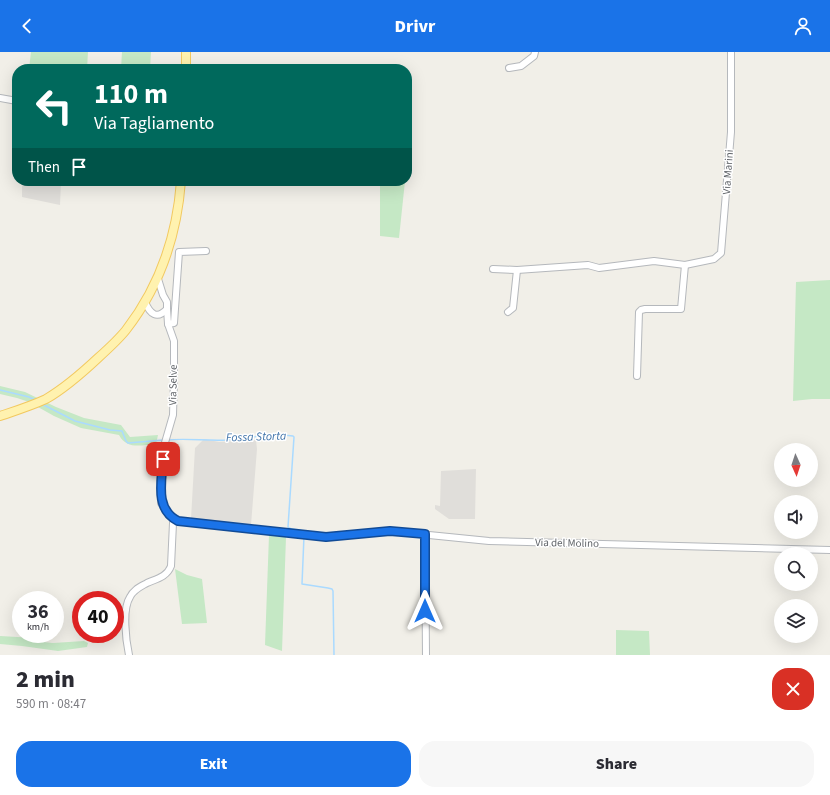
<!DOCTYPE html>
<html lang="en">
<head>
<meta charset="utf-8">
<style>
	:root { --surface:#fff; --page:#f7f7f7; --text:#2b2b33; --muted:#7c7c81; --accent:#1a73e8 }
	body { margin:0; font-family:"Source Sans 3",sans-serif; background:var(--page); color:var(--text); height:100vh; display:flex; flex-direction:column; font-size:15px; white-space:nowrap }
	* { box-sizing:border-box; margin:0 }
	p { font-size:13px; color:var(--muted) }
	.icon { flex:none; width:22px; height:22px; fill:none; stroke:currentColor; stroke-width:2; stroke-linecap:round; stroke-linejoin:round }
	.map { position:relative; height:603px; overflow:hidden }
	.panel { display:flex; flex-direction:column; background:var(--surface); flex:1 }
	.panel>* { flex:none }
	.hud { position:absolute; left:12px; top:12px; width:400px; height:122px; border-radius:16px; box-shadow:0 4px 16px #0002; background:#00695c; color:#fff; overflow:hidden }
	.needle { width:26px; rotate:177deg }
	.fabs { position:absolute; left:774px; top:391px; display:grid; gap:8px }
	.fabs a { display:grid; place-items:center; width:44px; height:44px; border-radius:50%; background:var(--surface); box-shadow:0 4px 16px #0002; font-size:20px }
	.speed { position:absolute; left:12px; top:539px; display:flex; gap:8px; font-size:20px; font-weight:700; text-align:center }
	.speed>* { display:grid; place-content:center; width:52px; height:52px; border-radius:50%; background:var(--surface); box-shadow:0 4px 16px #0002; line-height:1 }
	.speed small { font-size:10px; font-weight:400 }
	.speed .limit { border:6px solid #d22; background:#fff; color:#111 }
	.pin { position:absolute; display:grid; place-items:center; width:34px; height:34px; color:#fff; margin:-17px; border-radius:8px; box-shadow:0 2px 6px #0006 }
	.me { position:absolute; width:44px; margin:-22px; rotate:0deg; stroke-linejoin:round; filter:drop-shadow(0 0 3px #0008) }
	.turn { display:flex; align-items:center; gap:14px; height:84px; padding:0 16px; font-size:18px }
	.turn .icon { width:52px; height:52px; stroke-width:2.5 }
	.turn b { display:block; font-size:28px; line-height:34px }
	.then { display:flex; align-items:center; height:38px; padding:0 16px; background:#0003; gap:8px; font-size:15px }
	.round { display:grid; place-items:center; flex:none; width:42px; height:42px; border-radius:16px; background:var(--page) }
	.summary { display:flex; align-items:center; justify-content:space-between; height:68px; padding:0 16px }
	h1 { font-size:24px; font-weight:800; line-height:30px }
	.button { display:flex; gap:8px; margin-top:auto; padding:8px 16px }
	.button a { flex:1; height:46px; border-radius:16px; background:var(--accent); color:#fff; font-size:16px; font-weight:800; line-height:46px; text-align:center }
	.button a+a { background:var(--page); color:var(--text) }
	header { display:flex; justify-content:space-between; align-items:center; height:52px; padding:0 16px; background:var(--accent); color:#fff; font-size:18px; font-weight:800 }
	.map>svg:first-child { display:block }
	.industrial { fill:#e0deda }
	.green { fill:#c5e8c5 }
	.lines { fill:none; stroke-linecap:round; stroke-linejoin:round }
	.stream { stroke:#aadaff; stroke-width:1.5 }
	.minor-casing { stroke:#b5b8bc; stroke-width:8 }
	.major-casing { stroke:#f2c960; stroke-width:10 }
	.minor { stroke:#fff; stroke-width:6 }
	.major { stroke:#fff2af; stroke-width:8 }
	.route-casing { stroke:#114b97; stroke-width:10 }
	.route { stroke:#1a73e8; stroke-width:7 }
	.labels { text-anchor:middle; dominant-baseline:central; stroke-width:3; stroke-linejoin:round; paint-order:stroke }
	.street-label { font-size:11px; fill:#5f6368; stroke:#fff }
	.water-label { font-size:12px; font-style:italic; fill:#4174aa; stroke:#fff }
</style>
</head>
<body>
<header><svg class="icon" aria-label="back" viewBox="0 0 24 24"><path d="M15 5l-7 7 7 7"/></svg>Drivr<svg class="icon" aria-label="person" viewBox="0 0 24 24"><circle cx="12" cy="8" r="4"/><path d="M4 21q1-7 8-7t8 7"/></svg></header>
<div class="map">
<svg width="830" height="603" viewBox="0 0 830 603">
	<rect width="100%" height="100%" fill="#f1efe8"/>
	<g class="industrial">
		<polygon points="22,129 61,129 60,153 22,145"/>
		<polygon points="204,387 219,390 256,388 257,397 251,473 191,467 195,396"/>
		<polygon points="476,417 475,467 449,467 435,457 435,453 440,454 441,419"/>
	</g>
	<g class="green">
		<polygon points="31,0 88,0 87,17 29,17"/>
		<polygon points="122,0 151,0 150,17 121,17"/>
		<polygon points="380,129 405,129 399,186 380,184"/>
		<polygon points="830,228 830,347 812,347 793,349 796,230"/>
		<path d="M0 334 25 340 56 355 84 366 121 373 130 385 158 383 156 392C141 393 127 398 119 383L81 376 54 364 29 350 17 346 0 342Z"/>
		<polygon points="269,483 286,485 282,599 265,593"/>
		<polygon points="175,517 187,523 202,527 207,571 182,572"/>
		<polygon points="616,578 649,579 650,603 616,603"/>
		<polygon points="0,584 35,586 43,590 53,591 84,589 88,591 87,595 58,599 22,594 0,592"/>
	</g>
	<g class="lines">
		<g class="stream">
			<polyline points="0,338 29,345 35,348"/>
			<polyline points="42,352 75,369 110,378 122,379 126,389 128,391 163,388"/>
			<path d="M167 388C187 386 206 389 226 388 248 386 271 381 293 384L294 385 288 475C292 479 300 476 304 480"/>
			<polyline points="304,484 302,532 328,536 332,537 333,539 334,603"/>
		</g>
		<defs>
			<g id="minor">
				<polyline points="509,16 521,14 534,4 535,0"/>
				<polyline points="0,46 17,49"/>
				<polyline points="493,217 517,218 588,213 599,216 654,209 685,213 714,207 721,201 731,80 731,0"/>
				<path d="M145 250C150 262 157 268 167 257V250L163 243 158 227"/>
				<polyline points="167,257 168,272 174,289 174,327 173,363 164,394 161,434 161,451 169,463 178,469 326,485 389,479 489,489 830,498"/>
				<polyline points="508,260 513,256 517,218"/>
				<polyline points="168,272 174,271 179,200 206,199"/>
				<polyline points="637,324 639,260 641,258 645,257 681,257 685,213"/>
				<polyline points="425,482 426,603"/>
				<path d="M129 603C126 589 122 557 130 545 133 538 140 535 147 531 156 527 167 525 171 514L173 471 175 468"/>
			</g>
			<g id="major">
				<polyline points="186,0 186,17"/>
				<path d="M0 364C15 359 31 354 46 347 65 336 82 321 98 306 108 297 118 288 126 278 160 234 177 183 181 129"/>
			</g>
		</defs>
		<use href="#minor" class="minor-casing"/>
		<use href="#major" class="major-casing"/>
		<use href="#minor" class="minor"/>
		<use href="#major" class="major"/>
	</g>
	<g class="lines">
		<defs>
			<path id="route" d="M163 407C162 428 154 457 178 469L326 485 390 479 425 482V559"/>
		</defs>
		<use href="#route" class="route-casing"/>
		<use href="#route" class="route"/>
	</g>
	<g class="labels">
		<g class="street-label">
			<text transform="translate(728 120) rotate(-86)">Via Marini</text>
			<text transform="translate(173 333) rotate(-89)">Via Selve</text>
			<text transform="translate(567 491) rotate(1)">Via del Molino</text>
		</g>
		<g class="water-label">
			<text transform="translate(256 385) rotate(-2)">Fossa Storta</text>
		</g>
	</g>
</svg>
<div class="fabs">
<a><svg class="needle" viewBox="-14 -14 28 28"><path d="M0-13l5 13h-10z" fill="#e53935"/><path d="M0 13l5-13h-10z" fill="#7c7c81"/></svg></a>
<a><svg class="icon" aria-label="sound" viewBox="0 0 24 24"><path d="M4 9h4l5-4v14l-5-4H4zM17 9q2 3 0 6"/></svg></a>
<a><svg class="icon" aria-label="search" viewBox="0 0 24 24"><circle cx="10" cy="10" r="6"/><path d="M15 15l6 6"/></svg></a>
<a><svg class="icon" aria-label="layers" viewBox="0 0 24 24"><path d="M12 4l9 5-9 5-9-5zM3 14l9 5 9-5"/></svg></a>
</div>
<div class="speed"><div>36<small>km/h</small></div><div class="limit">40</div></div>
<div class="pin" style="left:163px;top:407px;background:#d93025"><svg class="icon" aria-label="arrive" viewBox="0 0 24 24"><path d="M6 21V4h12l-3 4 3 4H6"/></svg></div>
<svg class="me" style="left:425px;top:559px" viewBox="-20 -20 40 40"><path d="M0-17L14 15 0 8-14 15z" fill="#1a73e8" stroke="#fff" stroke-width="4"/></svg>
<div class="hud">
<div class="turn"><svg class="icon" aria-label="left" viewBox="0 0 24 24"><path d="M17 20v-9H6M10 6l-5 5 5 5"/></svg><div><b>110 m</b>Via Tagliamento</div></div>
<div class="then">Then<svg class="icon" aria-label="arrive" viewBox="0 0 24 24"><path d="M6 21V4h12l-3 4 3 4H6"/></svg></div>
</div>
</div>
<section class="panel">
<div class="summary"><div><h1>2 min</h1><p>590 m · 08:47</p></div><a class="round" style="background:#d93025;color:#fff"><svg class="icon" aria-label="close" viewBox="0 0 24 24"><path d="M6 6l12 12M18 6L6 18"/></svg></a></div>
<div class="button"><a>Exit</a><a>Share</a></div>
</section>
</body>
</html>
